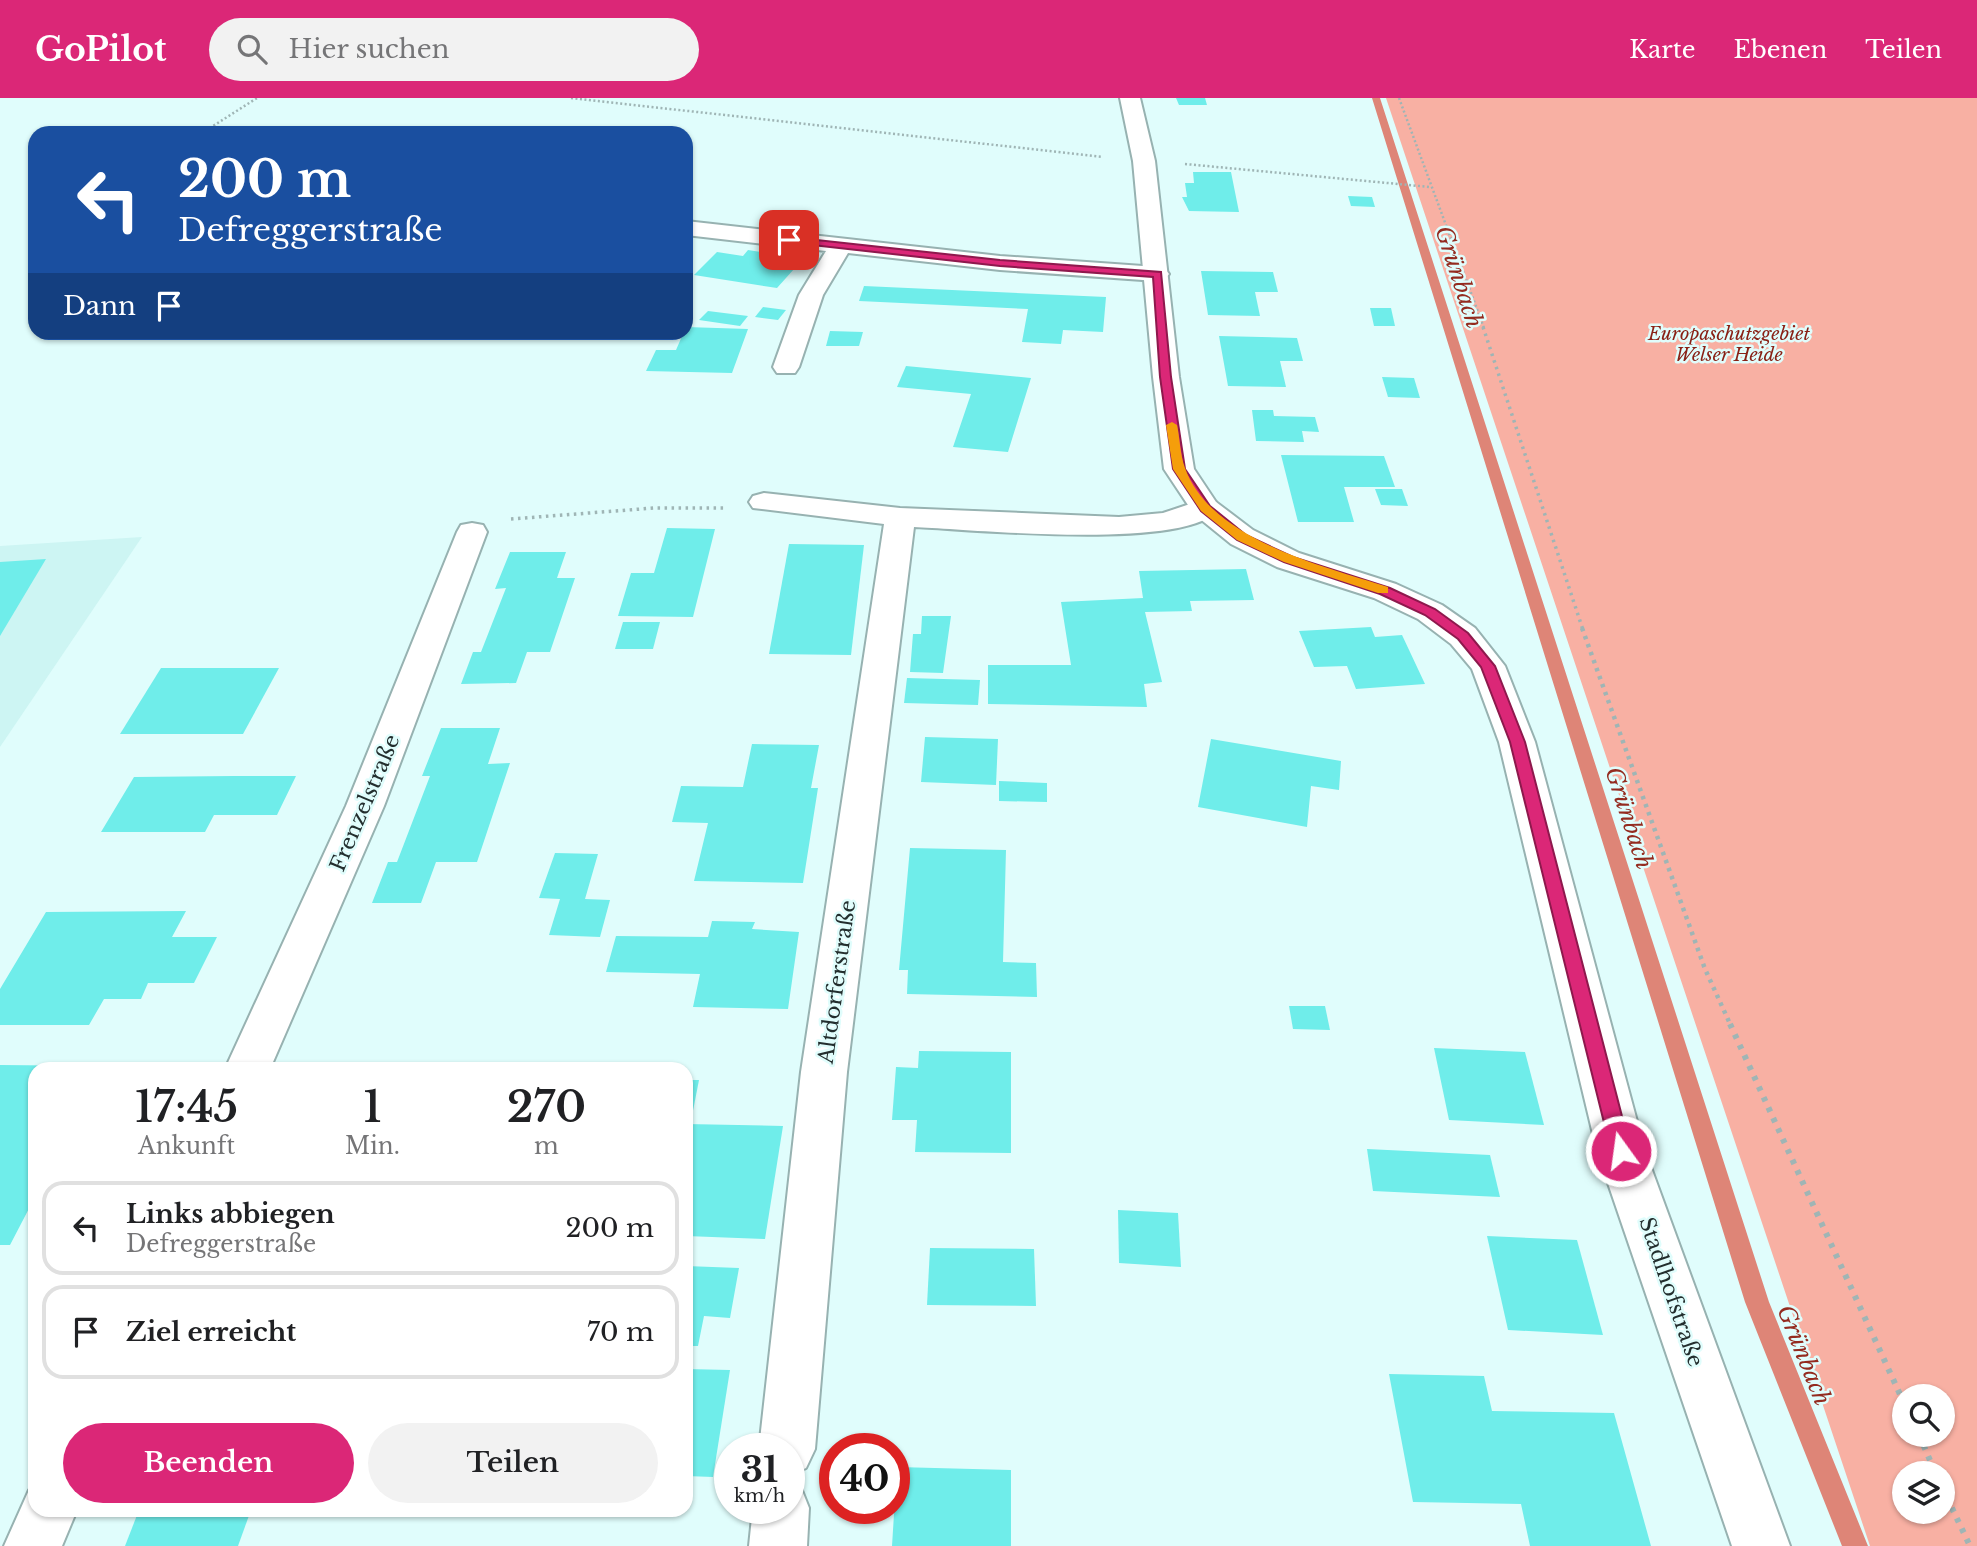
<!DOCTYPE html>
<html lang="de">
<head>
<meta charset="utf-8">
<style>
	:root { --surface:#fff; --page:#f2f2f2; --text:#202124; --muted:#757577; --line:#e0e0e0; --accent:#db2777 }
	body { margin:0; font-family:"Libre Baskerville",serif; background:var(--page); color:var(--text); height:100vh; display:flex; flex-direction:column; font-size:26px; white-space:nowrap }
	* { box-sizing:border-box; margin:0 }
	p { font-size:23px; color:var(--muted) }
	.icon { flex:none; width:38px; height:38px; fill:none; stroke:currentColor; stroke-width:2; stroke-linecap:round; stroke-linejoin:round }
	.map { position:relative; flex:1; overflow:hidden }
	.details { position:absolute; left:28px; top:964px; width:665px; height:455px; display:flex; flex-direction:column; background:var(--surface); border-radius:21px; box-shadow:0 2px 5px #0004 }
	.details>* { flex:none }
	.top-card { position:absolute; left:28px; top:28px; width:665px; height:214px; border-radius:21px; box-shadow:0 2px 5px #0004; background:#1a4fa0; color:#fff; overflow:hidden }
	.buttons { position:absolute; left:1892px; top:1286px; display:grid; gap:14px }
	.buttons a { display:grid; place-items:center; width:63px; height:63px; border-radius:50%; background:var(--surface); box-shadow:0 2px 5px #0004; font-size:35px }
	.speed { position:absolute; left:714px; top:1335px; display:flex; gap:14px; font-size:35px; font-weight:700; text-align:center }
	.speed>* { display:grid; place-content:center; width:91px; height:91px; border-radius:50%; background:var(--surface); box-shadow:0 2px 5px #0004; line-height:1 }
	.speed small { font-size:18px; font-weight:400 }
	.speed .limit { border:10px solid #d22; background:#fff; color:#111 }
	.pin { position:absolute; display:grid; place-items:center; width:60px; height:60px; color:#fff; margin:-30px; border-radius:14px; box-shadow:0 4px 10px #0006 }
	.me { position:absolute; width:77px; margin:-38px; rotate:346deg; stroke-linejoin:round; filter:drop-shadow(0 0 5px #0008) }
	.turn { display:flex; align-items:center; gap:24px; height:147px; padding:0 35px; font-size:32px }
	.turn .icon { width:91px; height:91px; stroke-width:2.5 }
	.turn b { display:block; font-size:49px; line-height:60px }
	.then { display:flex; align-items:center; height:66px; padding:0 35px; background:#0003; gap:14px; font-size:26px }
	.eta { display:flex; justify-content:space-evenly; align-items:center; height:119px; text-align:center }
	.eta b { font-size:42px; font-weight:600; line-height:49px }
	.cta { display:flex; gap:14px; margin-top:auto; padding:14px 35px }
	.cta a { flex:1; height:80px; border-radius:42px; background:var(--accent); color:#fff; font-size:28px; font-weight:600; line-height:80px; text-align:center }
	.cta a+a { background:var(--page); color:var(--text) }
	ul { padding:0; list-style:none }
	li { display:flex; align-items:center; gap:21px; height:94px; margin:0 14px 10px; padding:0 21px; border:4px solid var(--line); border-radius:21px }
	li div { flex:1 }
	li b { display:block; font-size:26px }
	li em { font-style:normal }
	header { display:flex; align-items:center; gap:42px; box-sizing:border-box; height:98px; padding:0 35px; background:var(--accent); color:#fff }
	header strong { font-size:33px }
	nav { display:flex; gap:38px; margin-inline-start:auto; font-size:24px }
	.search { width:490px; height:63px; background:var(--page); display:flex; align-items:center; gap:18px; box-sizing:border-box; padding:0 24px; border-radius:38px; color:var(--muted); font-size:26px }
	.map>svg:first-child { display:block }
	.built { fill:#cdf5f3 }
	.green { fill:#f8b0a3; fill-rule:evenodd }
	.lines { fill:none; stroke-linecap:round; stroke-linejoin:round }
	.stream { fill:#de8577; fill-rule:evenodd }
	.building { fill:#6fedea }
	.minor-casing { stroke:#97b2b1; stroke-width:4 }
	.tertiary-casing { stroke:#97b2b1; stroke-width:4 }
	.path-far3 { stroke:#9fb5b5; stroke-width:2.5; stroke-dasharray:2 2.5; stroke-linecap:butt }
	.path-far2 { stroke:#9fb5b5; stroke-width:3.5; stroke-dasharray:2.5 4.5; stroke-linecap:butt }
	.path-far1 { stroke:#9fb5b5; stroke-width:4.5; stroke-dasharray:3.5 5; stroke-linecap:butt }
	.path { stroke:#9fb5b5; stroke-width:6; stroke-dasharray:4.5 7; stroke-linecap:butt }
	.minor { fill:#fff; fill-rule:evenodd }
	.tertiary { fill:#fff; fill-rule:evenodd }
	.route { fill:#db2777; stroke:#8e194d; stroke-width:2 }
	.slow { fill:#f59e0b }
	.labels { text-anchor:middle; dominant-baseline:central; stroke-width:5; stroke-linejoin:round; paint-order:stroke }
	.far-park-label { font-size:18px; font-style:italic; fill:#892015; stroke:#e0fdfc }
	.street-label { font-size:21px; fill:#232e2e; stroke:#e0fdfc }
	.water-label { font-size:23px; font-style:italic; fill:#942b1f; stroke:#e0fdfc }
</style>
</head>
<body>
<header>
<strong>GoPilot</strong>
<div class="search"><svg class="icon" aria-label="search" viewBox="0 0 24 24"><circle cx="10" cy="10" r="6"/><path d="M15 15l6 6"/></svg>Hier suchen</div>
<nav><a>Karte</a><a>Ebenen</a><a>Teilen</a></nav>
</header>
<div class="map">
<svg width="1977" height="1448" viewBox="0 0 1977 1448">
	<rect width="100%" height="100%" fill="#e0fdfc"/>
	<polygon class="built" points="142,439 0,649 0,448"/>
	<path class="green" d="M1386 0H1977V1448H1870ZM1904 1298H1942V1337H1904ZM1904 1376H1942V1414H1904Z"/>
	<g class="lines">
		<polygon class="stream" points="1372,0 1380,0 1769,1204 1868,1448 1842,1448 1745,1204"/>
	</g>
	<g class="building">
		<polygon points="1176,0 1205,0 1207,7 1179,7"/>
		<polygon points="1193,74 1231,74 1239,114 1189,113 1182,99 1187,99 1185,85 1194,85"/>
		<polygon points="1348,98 1372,99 1375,109 1351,108"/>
		<polygon points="748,152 803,161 777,190 694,177 717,154 743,158"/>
		<polygon points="1201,173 1273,174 1278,194 1255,194 1260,218 1208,217"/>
		<polygon points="864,188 1106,199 1103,234 1063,232 1061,246 1022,244 1028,211 859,203"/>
		<polygon points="763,209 786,212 778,222 755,219"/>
		<polygon points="1370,210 1391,210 1395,228 1374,228"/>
		<polygon points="708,213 748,218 740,228 699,222"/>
		<polygon points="686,229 748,231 732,275 646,273 656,252 676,252"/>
		<polygon points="830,233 863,234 859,248 826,248"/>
		<polygon points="1219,238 1297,240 1303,263 1280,263 1286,289 1228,288"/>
		<polygon points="906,268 1031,280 1008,354 953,349 971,296 897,289"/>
		<polygon points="1382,279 1414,280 1420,300 1388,299"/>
		<polygon points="1252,312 1273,312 1274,318 1315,319 1319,334 1302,333 1304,344 1256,343"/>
		<polygon points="1281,357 1384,358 1395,389 1344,389 1354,424 1298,424"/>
		<polygon points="1375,391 1402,391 1408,408 1381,407"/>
		<polygon points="667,430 715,431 693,519 618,518 631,475 654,475"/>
		<polygon points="789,446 864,447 851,557 769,556"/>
		<polygon points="510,454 566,454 557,480 575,480 550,554 527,554 516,585 461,586 473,554 481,554 506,490 495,491"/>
		<polygon points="46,461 0,538 0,464"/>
		<polygon points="1246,471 1254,502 1190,503 1192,513 1145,514 1162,584 1144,586 1147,609 988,606 988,567 1071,567 1061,504 1143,500 1139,473"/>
		<polygon points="922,518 951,518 943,575 910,574 913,536 921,536"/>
		<polygon points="623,524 660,524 653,551 615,551"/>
		<polygon points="1371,529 1375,539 1402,537 1425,586 1356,591 1347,568 1314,569 1299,533"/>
		<polygon points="161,570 279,570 243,636 120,636"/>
		<polygon points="907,580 980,582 978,607 904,605"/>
		<polygon points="441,630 500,630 488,666 510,665 477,764 436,764 421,805 372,805 388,764 397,764 430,678 422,678"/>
		<polygon points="925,639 998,641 996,687 921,684"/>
		<polygon points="1211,641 1341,663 1339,692 1311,688 1307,729 1198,709"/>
		<polygon points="752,646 819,647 811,690 818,690 803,785 694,783 708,725 672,724 681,688 743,689"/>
		<polygon points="234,678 296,678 277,717 214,717 205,734 101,734 134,679"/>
		<polygon points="999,683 1047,685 1047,704 999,703"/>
		<polygon points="910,750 1006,752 1003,864 1036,865 1037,899 907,896 908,872 899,872"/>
		<polygon points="555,755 598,756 585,801 610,802 600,839 549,837 560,801 539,800"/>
		<polygon points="186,813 172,839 217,839 194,885 148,885 141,901 104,901 89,927 0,927 0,891 46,814"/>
		<polygon points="712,823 755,824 752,831 799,834 788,911 693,909 700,876 606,874 616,838 708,839"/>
		<polygon points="1289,908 1325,908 1330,932 1293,931"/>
		<polygon points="1434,950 1525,954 1544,1027 1449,1022"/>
		<polygon points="919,953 1011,954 1011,1055 915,1054 917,1022 892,1022 896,969 918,970"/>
		<polygon points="0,967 108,968 106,971 35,971 35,1083 30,1093 35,1093 35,1099 10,1147 0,1147"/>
		<polygon points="686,982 699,982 691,1023 686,1023"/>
		<polygon points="686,1026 783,1028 765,1141 686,1138"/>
		<polygon points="1367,1051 1490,1057 1500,1099 1373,1093"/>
		<polygon points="1118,1112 1178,1115 1181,1169 1119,1165"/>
		<polygon points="1487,1138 1577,1142 1603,1237 1508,1232"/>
		<polygon points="930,1150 1034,1151 1036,1208 927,1207"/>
		<polygon points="686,1168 739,1170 730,1220 704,1218 698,1248 686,1248"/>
		<polygon points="686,1271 730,1272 713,1379 686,1378"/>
		<polygon points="1389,1276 1484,1278 1492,1313 1614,1315 1651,1448 1530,1448 1521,1406 1413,1404"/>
		<polygon points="897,1369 1011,1372 1011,1448 892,1448"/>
		<polygon points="139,1412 251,1412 238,1448 125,1448"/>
	</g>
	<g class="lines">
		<defs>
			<g id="minor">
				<polygon points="686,123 1000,158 1157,169 1165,171 1169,176 1165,181 1157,183 1000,172 848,155 823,197 799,269 795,275 777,275 773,269 799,197 826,153 686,137"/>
				<path d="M764 395 900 410 1119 419 1163 415 1205 401 1216 404 1220 410C1190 454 969 431 914 429L847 974 815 1351 806 1370 789 1378V1351H759L801 974 884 426 753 410 749 404 753 398Z"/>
				<polygon points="472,425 483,427 487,434 384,708 270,971 225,971 346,708 457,434 461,427"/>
				<polygon points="789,1385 801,1390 809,1410 807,1448 749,1448 753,1410 789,1410"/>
				<polygon points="35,1389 35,1412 77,1412 62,1448 4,1448 29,1392"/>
			</g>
			<polygon id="tertiary" points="1120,0 1140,0 1155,63 1179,279 1194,371 1216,404 1253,432 1299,455 1396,486 1442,507 1475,530 1505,568 1535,644 1645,1053 1790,1448 1732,1448 1597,1053 1499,644 1472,571 1451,546 1418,521 1374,500 1277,469 1231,446 1194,416 1164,371 1153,279 1133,63"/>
		</defs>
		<use href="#minor" class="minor-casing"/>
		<use href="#tertiary" class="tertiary-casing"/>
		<g class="path-far3">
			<polyline points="571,0 1103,59"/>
			<polyline points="1399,0 1484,230"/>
			<polyline points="202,35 257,0"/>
			<polyline points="1185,66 1430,89"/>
		</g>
		<g class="path-far2">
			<polyline points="1483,229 1583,532"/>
			<polyline points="511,421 654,410 726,410"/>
		</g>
		<polyline class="path-far1" points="1582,530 1705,871 1731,928"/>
		<g class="path">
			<polyline points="1730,926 1904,1305"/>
			<polyline points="1919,1337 1936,1376"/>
			<polyline points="1942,1389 1970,1448"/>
		</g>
		<use href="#minor" class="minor"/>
		<use href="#tertiary" class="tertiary"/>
	</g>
	<polygon class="route" points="789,139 1000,162 1161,174 1171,279 1185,371 1210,408 1246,437 1293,459 1390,490 1435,511 1468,535 1495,568 1525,644 1631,1053 1628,1060 1621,1062 1614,1060 1611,1053 1510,644 1481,569 1458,541 1425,517 1380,496 1284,464 1237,442 1201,413 1173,371 1160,279 1153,179 1000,168 785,144"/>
	<path class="slow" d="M1172 324 1177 327C1180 341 1180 357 1185 370 1211 442 1323 468 1388 489V495H1378L1284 464 1237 442 1201 413 1173 371 1166 327Z"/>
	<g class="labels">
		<g class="far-park-label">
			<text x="1729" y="236">Europaschutzgebiet<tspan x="1729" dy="21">Welser Heide</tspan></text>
		</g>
		<g class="street-label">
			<text transform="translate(365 705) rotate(-67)">Frenzelstraße</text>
			<text transform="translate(837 884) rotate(-82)">Altdorferstraße</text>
			<text transform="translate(1671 1194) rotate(71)">Stadlhofstraße</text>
		</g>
		<g class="water-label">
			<text transform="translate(1459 179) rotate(72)">Grünbach</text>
			<text transform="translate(1629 720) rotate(72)">Grünbach</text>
			<text transform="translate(1804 1257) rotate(68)">Grünbach</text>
		</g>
	</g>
</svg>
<div class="buttons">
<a><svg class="icon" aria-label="search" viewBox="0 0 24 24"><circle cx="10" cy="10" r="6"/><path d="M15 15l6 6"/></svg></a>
<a><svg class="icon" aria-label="layers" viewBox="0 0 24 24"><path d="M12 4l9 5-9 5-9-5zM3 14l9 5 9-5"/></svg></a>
</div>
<div class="speed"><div>31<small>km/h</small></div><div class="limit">40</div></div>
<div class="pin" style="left:789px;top:142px;background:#d93025"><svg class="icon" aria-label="arrive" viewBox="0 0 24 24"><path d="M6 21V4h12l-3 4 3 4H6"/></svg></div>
<svg class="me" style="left:1621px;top:1053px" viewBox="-20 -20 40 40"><circle r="17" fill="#db2777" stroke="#fff" stroke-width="3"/><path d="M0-11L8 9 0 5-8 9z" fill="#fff"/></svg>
<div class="top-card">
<div class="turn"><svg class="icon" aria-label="left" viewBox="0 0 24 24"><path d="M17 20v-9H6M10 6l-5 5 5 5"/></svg><div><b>200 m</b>Defreggerstraße</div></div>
<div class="then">Dann<svg class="icon" aria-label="arrive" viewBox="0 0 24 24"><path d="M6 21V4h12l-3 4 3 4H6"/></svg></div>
</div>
<section class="details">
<div class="eta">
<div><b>17:45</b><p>Ankunft</p></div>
<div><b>1</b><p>Min.</p></div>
<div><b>270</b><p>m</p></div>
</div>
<ul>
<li><svg class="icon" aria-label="left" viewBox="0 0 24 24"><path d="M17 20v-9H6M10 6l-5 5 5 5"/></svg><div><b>Links abbiegen</b><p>Defreggerstraße</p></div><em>200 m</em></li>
<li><svg class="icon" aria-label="arrive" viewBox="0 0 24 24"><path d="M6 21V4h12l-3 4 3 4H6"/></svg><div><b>Ziel erreicht</b></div><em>70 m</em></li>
</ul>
<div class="cta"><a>Beenden</a><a>Teilen</a></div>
</section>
</div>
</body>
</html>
